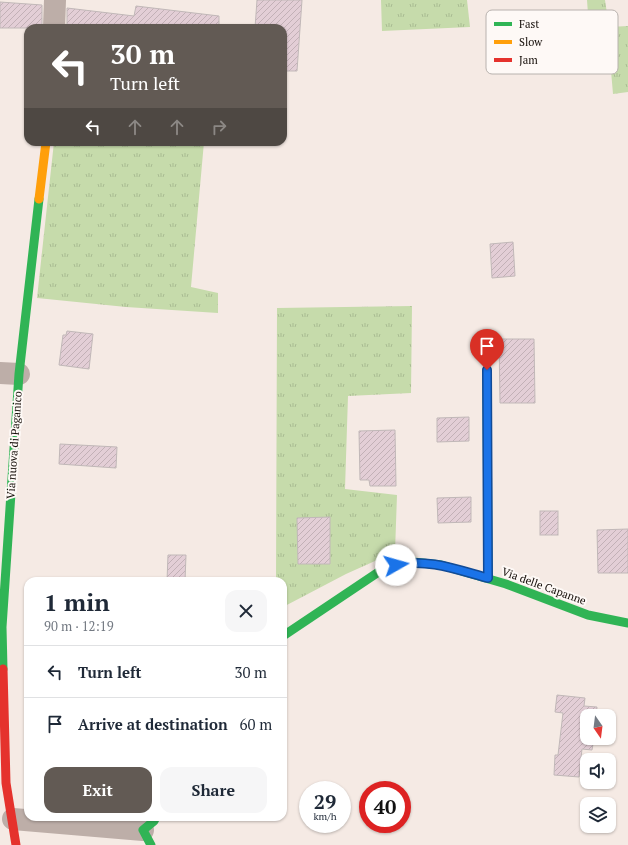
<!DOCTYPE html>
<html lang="en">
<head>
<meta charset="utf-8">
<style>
	body { margin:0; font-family:"PT Serif",serif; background:#f6f6f7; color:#1f2937; height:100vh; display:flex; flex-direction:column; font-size:15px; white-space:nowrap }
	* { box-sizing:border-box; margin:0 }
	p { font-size:13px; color:#747a83 }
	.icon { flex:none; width:22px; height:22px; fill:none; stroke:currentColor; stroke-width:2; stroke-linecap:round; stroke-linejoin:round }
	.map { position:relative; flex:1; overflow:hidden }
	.details { position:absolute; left:24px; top:577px; width:263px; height:244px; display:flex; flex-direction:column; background:#fff; border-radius:12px; box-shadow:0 1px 3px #0004 }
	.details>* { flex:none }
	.hud { position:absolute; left:24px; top:24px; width:263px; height:122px; border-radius:12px; box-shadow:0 1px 3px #0004; background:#625a54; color:#fff; overflow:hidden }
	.needle { width:26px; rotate:166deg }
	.buttons { position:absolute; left:580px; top:709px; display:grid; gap:8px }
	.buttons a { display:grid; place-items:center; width:36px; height:36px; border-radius:8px; background:#fff; box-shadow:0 1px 3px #0004; font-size:20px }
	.speed { position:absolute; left:299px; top:781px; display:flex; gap:8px; font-size:20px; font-weight:700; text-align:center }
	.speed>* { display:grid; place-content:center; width:52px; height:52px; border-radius:50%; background:#fff; box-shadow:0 1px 3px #0004; line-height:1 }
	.speed small { font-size:10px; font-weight:400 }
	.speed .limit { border:6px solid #d22; background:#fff; color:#111 }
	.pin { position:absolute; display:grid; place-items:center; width:34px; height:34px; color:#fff; margin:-41px -17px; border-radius:50% 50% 50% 0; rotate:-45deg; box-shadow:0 0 4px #0007 }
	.pin .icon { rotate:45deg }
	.me { position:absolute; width:44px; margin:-22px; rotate:83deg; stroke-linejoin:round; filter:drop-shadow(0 0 3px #0008) }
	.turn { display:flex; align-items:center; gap:14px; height:84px; padding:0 20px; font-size:18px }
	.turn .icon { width:52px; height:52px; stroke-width:2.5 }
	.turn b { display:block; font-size:28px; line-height:34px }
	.lanes { display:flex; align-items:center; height:38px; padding:0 20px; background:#0003; justify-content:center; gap:20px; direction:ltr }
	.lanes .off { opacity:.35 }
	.round { display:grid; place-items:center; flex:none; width:42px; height:42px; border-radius:12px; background:#f6f6f7 }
	.summary { display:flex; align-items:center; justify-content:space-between; height:68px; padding:0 20px }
	h1 { font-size:24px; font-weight:600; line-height:30px }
	.cta { display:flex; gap:8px; margin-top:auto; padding:8px 20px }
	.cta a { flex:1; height:46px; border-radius:12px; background:#625a54; color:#fff; font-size:16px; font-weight:600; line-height:46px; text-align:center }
	.cta a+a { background:#f6f6f7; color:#1f2937 }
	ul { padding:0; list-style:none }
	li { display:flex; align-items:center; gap:12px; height:52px; padding:0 20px; border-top:1px solid #e0e1e3 }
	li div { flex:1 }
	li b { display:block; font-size:15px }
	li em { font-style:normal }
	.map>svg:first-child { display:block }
</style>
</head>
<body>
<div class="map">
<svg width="628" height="845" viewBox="0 0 628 845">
	<defs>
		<pattern id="grass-tufts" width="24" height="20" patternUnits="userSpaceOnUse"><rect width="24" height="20" fill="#c6dbab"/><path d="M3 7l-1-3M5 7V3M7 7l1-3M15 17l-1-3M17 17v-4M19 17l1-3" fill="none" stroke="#a9bb92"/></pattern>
		<pattern id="building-hatch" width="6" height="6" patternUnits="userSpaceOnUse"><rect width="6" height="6" fill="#e3ced6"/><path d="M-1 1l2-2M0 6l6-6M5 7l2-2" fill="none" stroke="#c2b0b6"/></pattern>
	</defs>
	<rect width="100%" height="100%" fill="#f5eae4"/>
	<g fill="url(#grass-tufts)">
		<path d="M381,0h86l3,27 -88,4z"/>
		<path d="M587,0h18l4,27 19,-1v66l-15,2 -3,-35 -59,9 -9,-44 46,-10z"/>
		<path d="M54,142h150l-13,145 27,6v20l-92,-6 -89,-9z"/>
		<path d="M412,306l-1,87 -63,3 -3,93 52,6 -2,57 -49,22 -63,33v-26h-7l1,-273z"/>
	</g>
	<g fill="url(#building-hatch)" stroke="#c1b8b8">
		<path d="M257,0h45l-5,71h-14v-43h-28z"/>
		<path d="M0,2l42,3v23h-42z"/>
		<path d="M136,6l83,10v12h-152v-20l67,8z"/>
		<path d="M513,242l2,34 -23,2 -2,-34z"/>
		<path d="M67,331l26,3 -4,35 -30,-4 4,-30h3z"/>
		<path d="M499,339h35l1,64h-35z"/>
		<path d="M469,417v24l-32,1v-24z"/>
		<path d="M395,430l1,56h-26l-1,-6h-9l-1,-49z"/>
		<path d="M60,444l57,3 -1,21 -57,-4z"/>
		<path d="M471,497v25l-33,1 -1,-25z"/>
		<rect x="540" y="511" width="18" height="24"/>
		<path d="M330,517v47h-32l-1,-46z"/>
		<path d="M628,529v44h-30l-1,-43z"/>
		<path d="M168,555h18l-1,26h-18z"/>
		<path d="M557,695l28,3 -1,8 13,1 -1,9h-9v22h7l-2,12 -10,-1 -3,28 -25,-2 1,-20h3l5,-42 -8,-1z"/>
	</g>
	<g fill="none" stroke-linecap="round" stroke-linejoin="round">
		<g stroke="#bdaea8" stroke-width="22">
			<path d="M54,28l1,-28"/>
			<path d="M0,373l19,1"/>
			<path d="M13,819l130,11"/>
		</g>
		<g stroke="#30b455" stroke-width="9">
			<path d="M487,370l1,208"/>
			<path d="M283,636l103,-69 27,-5 28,3 65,19 82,31 40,8"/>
			<path d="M3,669l-1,-42 17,-253 20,-175"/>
			<path d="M151,845l-8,-15 11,-9 2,-4"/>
		</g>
		<path stroke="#ff9f0a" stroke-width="9" d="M39,199l7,-57"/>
		<path stroke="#e5322d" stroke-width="9" d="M3,669l3,114 10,62"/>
	</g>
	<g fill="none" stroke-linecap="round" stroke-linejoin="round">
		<defs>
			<path id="route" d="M396,565c31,-7 62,5 92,13l-1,-208"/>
		</defs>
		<use href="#route" stroke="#114b97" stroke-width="10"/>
		<use href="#route" stroke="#1a73e8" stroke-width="7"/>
	</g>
	<g text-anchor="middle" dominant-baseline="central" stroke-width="4" stroke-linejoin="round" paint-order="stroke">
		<g font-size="11" fill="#130c07" stroke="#fef9f6">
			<text transform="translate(14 445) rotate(-86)">Via nuova di Paganico</text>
			<text transform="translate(544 586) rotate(20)">Via delle Capanne</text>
		</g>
	</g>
	<rect x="486" y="10" width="132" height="64" rx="6" fill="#fef9f6" stroke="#b8b2ae" stroke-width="1"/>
	<rect x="494" y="22" width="18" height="4" fill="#30b455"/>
	<rect x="494" y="40" width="18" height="4" fill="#ff9f0a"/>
	<rect x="494" y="58" width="18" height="4" fill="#e5322d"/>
	<g font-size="11" fill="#130c07">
		<text x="519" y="28">Fast</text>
		<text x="519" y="46">Slow</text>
		<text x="519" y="64">Jam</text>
	</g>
</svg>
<div class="buttons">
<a><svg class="needle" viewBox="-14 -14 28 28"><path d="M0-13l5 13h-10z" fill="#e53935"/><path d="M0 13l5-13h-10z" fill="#747a83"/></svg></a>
<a><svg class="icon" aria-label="sound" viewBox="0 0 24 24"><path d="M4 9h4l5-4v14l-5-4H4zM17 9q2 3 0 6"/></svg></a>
<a><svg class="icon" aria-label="layers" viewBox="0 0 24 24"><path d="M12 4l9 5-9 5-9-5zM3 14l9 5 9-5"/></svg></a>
</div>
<div class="speed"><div>29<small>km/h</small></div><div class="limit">40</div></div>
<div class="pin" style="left:487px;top:370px;background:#d93025"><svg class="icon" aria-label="arrive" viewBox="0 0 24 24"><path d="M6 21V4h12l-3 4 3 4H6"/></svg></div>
<svg class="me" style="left:396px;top:565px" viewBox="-20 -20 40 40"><circle r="19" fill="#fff"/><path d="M0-13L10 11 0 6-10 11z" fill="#1a73e8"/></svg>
<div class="hud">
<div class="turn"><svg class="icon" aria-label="left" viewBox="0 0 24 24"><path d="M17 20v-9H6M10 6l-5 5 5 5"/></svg><div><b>30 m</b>Turn left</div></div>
<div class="lanes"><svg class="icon" aria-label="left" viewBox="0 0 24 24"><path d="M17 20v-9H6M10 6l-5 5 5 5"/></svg><svg class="icon off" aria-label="ahead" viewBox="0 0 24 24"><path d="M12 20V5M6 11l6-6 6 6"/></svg><svg class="icon off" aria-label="ahead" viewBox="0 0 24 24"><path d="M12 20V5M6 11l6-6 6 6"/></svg><svg class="icon off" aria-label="right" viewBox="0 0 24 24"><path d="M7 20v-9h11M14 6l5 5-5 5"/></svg></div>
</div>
<section class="details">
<div class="summary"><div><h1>1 min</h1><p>90 m · 12:19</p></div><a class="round"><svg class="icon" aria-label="close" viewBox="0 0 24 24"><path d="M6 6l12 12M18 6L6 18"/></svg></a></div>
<ul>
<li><svg class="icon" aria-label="left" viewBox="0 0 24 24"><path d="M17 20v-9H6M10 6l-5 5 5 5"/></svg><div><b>Turn left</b></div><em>30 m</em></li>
<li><svg class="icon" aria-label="arrive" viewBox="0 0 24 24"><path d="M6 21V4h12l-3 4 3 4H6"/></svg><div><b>Arrive at destination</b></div><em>60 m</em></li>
</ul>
<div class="cta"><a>Exit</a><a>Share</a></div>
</section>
</div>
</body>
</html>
